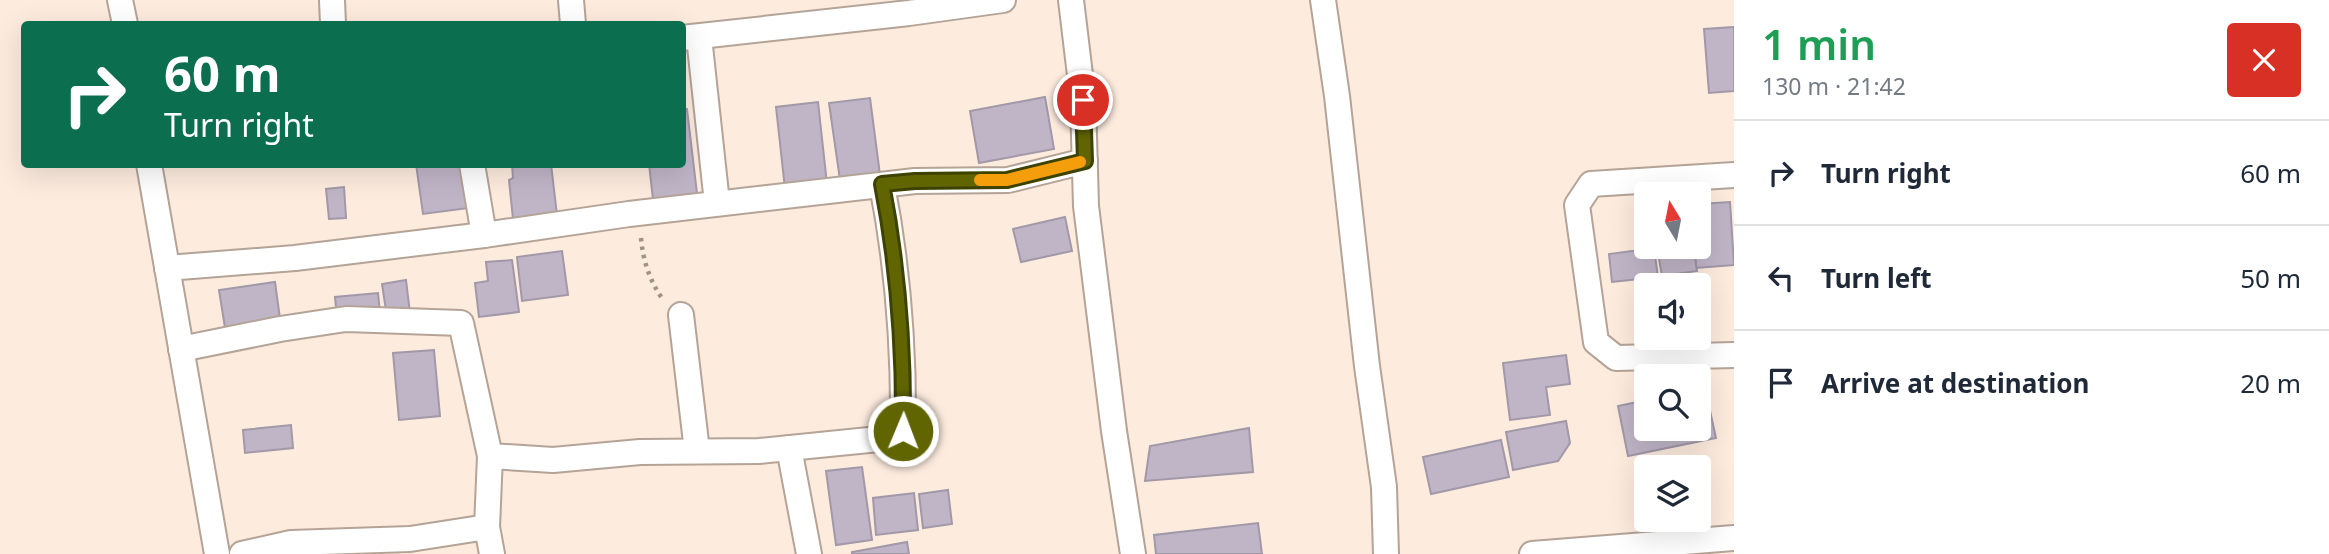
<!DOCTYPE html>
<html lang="en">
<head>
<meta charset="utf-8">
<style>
	body { margin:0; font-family:"Noto Sans",sans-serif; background:#f2f2f3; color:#1f2937; height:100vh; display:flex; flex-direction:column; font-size:26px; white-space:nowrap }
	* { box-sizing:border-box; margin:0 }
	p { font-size:23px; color:#747a83 }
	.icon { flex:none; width:38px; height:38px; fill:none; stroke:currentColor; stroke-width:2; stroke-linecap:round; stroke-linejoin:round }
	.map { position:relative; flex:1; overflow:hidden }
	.side { display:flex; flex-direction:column; background:#fff; width:595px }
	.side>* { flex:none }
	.top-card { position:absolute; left:21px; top:21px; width:665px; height:147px; border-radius:7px; box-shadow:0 7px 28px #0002; background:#0b6e4f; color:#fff; overflow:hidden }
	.needle { width:46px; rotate:350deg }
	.controls { position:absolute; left:1634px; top:182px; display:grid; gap:14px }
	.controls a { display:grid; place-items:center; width:77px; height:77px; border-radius:7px; background:#fff; box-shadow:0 7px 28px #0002; font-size:35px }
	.pin { position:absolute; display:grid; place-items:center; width:60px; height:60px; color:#fff; margin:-30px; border:4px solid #fff; border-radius:50%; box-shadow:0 2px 7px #0007 }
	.me { position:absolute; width:77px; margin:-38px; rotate:1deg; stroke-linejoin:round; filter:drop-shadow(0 0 5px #0008) }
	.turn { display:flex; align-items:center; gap:24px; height:147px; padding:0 28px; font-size:32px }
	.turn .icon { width:91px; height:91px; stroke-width:2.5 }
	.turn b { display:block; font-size:49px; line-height:60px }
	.round { display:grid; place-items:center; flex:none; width:74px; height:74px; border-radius:7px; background:#f2f2f3 }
	.summary { display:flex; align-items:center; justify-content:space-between; height:119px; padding:0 28px }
	h1 { font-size:42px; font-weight:600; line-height:52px; color:#1e9e55 }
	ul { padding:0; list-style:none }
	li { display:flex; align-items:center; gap:21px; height:105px; padding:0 28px; border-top:2px solid #e0e1e3 }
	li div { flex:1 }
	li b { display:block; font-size:26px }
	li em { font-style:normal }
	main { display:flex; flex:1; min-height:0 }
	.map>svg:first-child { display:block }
</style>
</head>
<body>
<main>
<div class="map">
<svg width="1734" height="554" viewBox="0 0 1734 554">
	<rect width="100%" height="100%" fill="#fdebde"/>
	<g fill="#bfb5c7" stroke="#a198a8" stroke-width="2">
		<path d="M1734,27v64l-25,2 -5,-64z"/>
		<path d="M1045,97l9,52 -75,14 -9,-52z"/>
		<path d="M870,98l10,77 -40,5 -11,-77z"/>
		<path d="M818,102l9,82 -42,5 -9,-82z"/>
		<path d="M682,108l5,1 11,93 -44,6 -5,-44h33z"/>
		<path d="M416,164h46l7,44 -46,6z"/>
		<path d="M512,164h39l6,51 -44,4 -4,-39 4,-2z"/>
		<path d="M344,187l2,31 -17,1 -3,-30z"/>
		<path d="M1730,202l4,63 -38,3 -1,-21h4v-43z"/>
		<path d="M1065,217l7,34 -51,11 -8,-33z"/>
		<path d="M1657,247h36l4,24 -35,5z"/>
		<path d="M1654,248l4,29 -46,5 -3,-28z"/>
		<path d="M562,251l6,44 -46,6 -5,-44z"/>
		<path d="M512,260l7,52 -40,5 -4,-34 13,-2 -2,-19z"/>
		<path d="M406,280l4,33 -23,4 -5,-33z"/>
		<path d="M275,282l6,44 -55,8 -7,-44z"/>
		<path d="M378,293l2,20 -43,5 -2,-21z"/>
		<path d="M434,350l6,66 -41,4 -6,-67z"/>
		<path d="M1566,355l4,29 -24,3 4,28 -40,5 -7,-57z"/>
		<path d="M1705,388l11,50 -88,18 -10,-50 29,-6v29h52v-40z"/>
		<path d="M1566,421l4,22 -12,18 -45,9 -7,-38z"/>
		<path d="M291,425l2,23 -48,5 -2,-23z"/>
		<path d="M1249,428l4,44 -108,9 5,-35z"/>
		<path d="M1501,440l8,37 -78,17 -8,-37z"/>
		<path d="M862,467l10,73 -36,5 -10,-74z"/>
		<path d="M948,490l4,34 -29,4 -4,-34z"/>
		<path d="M914,493l4,37 -42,5 -3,-37z"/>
		<path d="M1258,523l4,31h-106l-2,-19z"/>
		<path d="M907,542l2,12h-57v-2z"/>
	</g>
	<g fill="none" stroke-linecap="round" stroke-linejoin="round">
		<defs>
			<g id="minor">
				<path d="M120,0l5,24"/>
				<path d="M332,0l1,24"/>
				<path d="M571,0l2,24"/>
				<path d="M1071,0l12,100 3,106 28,225 19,123"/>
				<path d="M1323,0l14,96 30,270 17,121 2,67"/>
				<path d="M699,37l18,166"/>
				<path d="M682,38l227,-25 94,-13"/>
				<path d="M149,164l68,390"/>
				<path d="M472,164l12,71"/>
				<path d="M1734,175l-143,9 -14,21 19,137 20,16 118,-3"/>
				<path d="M167,268l128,-10 189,-23 145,-21 286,-33 93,-1 77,-19"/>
				<path d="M681,315l16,136"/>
				<path d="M181,349l99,-20 66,-10 115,4 29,133 63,4 87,-8 119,-1 120,-12 24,-8c1,-84 -5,-164 -21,-246"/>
				<path d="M789,448l20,106"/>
				<path d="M487,527l3,-71"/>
				<path d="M242,554l49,-11 119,-4 77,-12 5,27"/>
				<path d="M1532,554l202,-16"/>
			</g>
		</defs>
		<use href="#minor" stroke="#b4a397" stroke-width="28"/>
		<path stroke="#9f9289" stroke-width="4.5" stroke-dasharray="3.5 5" stroke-linecap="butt" d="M641,238c2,23 9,44 23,63"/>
		<use href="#minor" stroke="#fff" stroke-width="24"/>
	</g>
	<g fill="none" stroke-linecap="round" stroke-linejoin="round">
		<defs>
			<path id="route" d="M903,431c1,-84 -5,-165 -21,-247l33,-3 92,-1 78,-19 -2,-61"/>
		</defs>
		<use href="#route" stroke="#3e4201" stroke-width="18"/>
		<use href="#route" stroke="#606502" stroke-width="12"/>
		<path stroke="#f59e0b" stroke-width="12" d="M980,180h27l73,-18"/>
	</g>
</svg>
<div class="controls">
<a><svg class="needle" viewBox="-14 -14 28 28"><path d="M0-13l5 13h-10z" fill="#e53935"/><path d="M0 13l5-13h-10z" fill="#747a83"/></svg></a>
<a><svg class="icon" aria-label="sound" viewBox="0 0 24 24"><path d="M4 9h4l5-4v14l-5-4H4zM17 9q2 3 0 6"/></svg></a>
<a><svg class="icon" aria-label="search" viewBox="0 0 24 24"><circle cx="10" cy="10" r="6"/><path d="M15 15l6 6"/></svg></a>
<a><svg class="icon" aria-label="layers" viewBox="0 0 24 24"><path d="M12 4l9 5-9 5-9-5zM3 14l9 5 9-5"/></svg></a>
</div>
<div class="pin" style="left:1083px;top:100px;background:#d93025"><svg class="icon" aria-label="arrive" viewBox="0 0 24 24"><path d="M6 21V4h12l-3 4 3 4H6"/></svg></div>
<svg class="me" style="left:903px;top:431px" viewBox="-20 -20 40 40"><circle r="17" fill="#606502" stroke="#fff" stroke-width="3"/><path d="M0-11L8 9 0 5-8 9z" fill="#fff"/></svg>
<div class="top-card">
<div class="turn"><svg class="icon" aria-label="right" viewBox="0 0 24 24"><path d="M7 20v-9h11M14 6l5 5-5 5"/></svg><div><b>60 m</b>Turn right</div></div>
</div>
</div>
<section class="side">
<div class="summary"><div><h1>1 min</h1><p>130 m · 21:42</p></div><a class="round" style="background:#d93025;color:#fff"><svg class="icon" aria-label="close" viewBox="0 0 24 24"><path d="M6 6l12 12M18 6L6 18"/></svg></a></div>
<ul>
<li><svg class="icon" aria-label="right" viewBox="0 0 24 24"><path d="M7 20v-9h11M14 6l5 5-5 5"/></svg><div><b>Turn right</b></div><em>60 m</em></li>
<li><svg class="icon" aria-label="left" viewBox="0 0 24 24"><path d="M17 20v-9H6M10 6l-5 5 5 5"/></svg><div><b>Turn left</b></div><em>50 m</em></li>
<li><svg class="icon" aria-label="arrive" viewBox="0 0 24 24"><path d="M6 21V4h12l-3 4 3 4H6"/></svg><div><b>Arrive at destination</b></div><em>20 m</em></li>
</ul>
</section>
</main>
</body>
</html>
